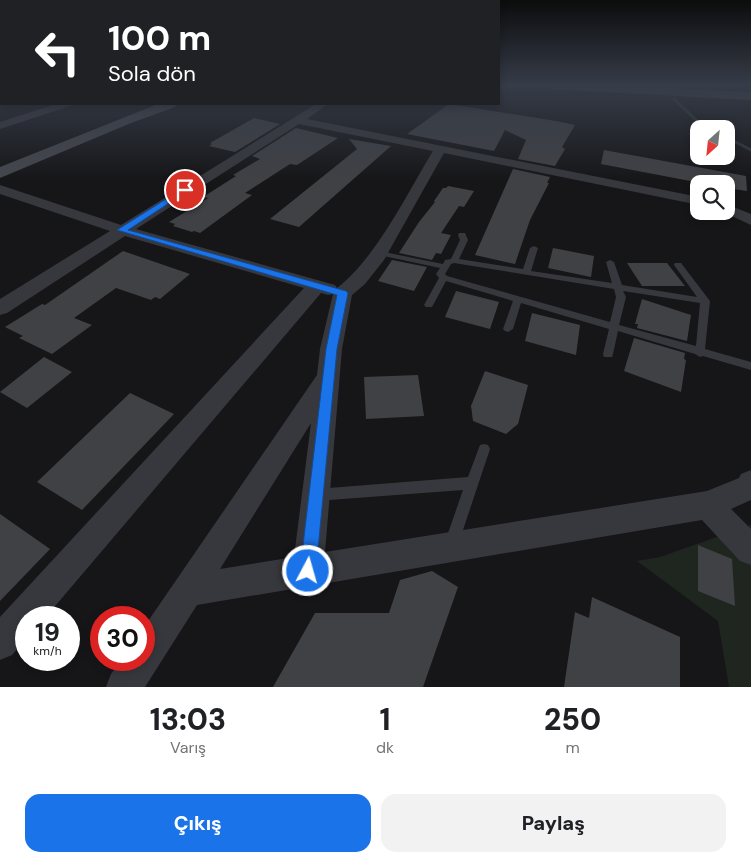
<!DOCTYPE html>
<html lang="tr">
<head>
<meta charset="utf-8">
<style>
	body { margin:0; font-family:"DM Sans",sans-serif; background:#f2f2f2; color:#202124; height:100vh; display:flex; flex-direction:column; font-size:19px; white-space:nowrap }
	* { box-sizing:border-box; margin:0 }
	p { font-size:16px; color:#757577 }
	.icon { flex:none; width:28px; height:28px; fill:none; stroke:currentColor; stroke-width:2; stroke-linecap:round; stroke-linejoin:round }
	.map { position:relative; height:687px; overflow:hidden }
	.drawer { display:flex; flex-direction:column; background:#fff; flex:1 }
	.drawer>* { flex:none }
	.guide { position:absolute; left:0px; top:0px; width:500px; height:105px; box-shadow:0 2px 8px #0003; background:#202124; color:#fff; overflow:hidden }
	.needle { width:32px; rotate:207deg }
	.controls { position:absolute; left:690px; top:120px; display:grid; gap:10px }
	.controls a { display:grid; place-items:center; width:45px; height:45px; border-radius:10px; background:#fff; box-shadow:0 2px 8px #0003; font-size:25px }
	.speed { position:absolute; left:15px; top:606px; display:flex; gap:10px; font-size:25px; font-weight:700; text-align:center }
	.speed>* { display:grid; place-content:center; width:65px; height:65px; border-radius:50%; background:#fff; box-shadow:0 2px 8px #0003; line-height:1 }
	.speed small { font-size:12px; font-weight:400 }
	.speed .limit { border:8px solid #d22; background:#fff; color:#111 }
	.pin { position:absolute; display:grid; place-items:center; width:42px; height:42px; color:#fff; margin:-21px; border:2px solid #fff; border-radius:50%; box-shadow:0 1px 5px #0007 }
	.me { position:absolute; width:55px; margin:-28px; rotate:6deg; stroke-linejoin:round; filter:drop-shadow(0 0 4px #0008) }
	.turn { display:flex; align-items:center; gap:18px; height:105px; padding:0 25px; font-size:22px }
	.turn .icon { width:65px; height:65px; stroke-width:2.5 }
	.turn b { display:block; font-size:35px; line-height:42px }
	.eta { display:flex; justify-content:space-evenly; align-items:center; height:85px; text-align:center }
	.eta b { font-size:30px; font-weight:800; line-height:35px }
	.cta { display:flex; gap:10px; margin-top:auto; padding:10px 25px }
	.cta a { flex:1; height:58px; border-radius:15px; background:#1a73e8; color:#fff; font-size:20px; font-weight:800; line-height:58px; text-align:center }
	.cta a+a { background:#f2f2f2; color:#202124 }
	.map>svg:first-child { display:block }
</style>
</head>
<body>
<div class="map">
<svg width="751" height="687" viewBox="0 0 751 687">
	<rect width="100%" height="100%" fill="#161618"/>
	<path fill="#1e261f" d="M751,525v162h-22l-11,-66 -81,-60 23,-4z"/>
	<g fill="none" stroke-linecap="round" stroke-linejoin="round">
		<g stroke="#2c353c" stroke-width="3">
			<path d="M674,99l23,22 14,8"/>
			<path d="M726,137l25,13"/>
		</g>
	</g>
	<g fill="#404145">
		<path d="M449,104l107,17 19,4 -13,22 3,2 -10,17 -37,-7 8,-19 -21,-10 -11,21 -87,-17z"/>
		<path d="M254,118l26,6 -45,28 -26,-6 3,-2 -2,-1z"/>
		<path d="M296,128l42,10 -41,27 -7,-1 -45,29 7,2 -52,38 -6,-2 -2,1 -19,-6 2,-2 -6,-2 39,-24 -5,-1 33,-21 -3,-1 27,-16 -8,-3z"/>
		<path d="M349,139l42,7 -92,81 -29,-8 87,-70z"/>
		<path d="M604,150l142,26 1,15 -21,-3v-4h-20l-105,-20z"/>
		<path d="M513,169l37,8 -3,6h2l-19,37 -15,44 -40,-9z"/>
		<path d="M448,186l26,5 -10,16 -5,-1 -18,27 10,2 -10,19 -5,-1 -4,7 -33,-7 20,-31 16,-20 -1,-1 9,-13h3z"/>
		<path d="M553,248l41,8 -3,21 -43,-9z"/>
		<path d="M123,251l67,23 -30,25 -5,-2 -4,3 -35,-12 -42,30 18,7 -40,29 -33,-16 4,-2 -18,-9 37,-23 3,1z"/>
		<path d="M392,260l35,7 -13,24 -36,-10z"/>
		<path d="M627,263h40l18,23h-43z"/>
		<path d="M456,291l43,11 -9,27 -45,-12z"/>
		<path d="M642,299l49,16 -4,26 -50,-13 1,-4h-3z"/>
		<path d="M532,313l48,12 -4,30 -51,-14z"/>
		<path d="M634,338l51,15 -1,6 2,1 -5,32 -57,-21z"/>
		<path d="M44,357l28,15 -45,36 -27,-16z"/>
		<path d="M485,371l43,14 -10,39 -12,10 -33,-13 -2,-15z"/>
		<path d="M418,375l6,41 -58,3 -2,-42z"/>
		<path d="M130,393l44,21 -92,96 -45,-28z"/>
		<path d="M0,514l50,35 -50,52z"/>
		<path d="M698,545l34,14 3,47 -37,-15z"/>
		<path d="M432,571l26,16 -35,100h-150l42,-74h74l11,-33z"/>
		<path d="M592,597l88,40v50h-116l11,-75 14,6z"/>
	</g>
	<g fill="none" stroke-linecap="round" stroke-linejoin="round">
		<g fill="#37383d" fill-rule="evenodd">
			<path d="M459,233h6l3,7 -9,19 64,10 7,-21 4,-2 4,2 -7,23 81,12 -6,-21 4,-2 4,2 8,23 75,12 -23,-32 1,-2h6l29,38 -5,48 46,13v8l-48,-14 -3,1 -5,-3 -77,-23 -5,23 -1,3h-8l-1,-3 6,-25 -88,-26 -8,26 -5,3 -3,-1 -2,-2 10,-28 -67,-20 -14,26h-6l-2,-2 15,-27 -3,-4 4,-6 -61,-13 -4,-2 4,-2 64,13 2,-4 6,-1 9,-19 -2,-5zM454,263l160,26 2,8 -6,25 -163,-46 -2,-2 6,-10zM623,291l77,12 -4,43 -77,-21 7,-28z"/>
			<path d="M484,444l4,1 2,4 -31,93 -2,5 -5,2 -5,-2 -2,-5 18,-52 -147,11 -5,-2 -2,-4 2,-4 5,-2 152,-12 12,-32z"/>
		</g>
		<g fill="#37383d" fill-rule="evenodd">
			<path d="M56,104h15l-1,2 -70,23v-7z"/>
			<path d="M316,104h12l-21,15 392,78v8l-255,-52 -60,107 -19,24 -13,11 -10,54 -17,203 382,-61 32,-13 2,-4 10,-4v30l-20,9 20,20v36l-11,-4 -38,-41 -505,85 -52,82h-39l5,-13 10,-14h23v-33l173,-252 3,-26 13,-55 -5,1 -7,-2 -276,325h-19v21l-14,16 -12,5v-43l304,-329 -179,-52 -118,77 -7,2v-16l110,-68 -110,-37v-9l121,40zM299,124l134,27c-27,44 -56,106 -96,137l-2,-3 -199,-56zM311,423l-17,134 -74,12z"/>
			<path d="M726,204l25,10v11l-30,-14h5z"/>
		</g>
		<g fill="#45474d" fill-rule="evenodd">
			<path d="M543,85h66l142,7v8l-202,-11z"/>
			<path d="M158,104h19l-2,3 -44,16 -131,55v-11z"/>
		</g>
	</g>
	<linearGradient id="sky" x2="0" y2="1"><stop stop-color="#0c0c0d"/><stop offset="0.47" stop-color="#363c48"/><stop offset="1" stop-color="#363c48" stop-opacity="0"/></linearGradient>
	<rect width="751" height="181" fill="url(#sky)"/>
	<path fill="#1a73e8" stroke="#114b97" d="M182,189l7,1 -61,40 218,61 2,2 -11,56 -21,222 -2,6 -6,2 -6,-2 -2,-6 26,-222 11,-54 -220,-65z"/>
</svg>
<div class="controls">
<a><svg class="needle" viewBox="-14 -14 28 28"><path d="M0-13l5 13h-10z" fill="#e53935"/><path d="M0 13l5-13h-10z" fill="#757577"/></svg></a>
<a><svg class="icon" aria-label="search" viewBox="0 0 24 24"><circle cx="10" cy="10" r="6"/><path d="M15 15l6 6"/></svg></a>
</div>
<div class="speed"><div>19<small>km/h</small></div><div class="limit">30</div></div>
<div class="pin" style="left:185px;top:190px;background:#d93025"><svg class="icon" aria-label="arrive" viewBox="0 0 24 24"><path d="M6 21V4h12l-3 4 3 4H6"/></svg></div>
<svg class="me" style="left:308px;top:571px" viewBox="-20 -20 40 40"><circle r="17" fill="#1a73e8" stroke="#fff" stroke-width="3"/><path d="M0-11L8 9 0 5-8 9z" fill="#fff"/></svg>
<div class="guide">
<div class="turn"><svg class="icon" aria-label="left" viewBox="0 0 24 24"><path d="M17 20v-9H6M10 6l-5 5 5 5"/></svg><div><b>100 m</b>Sola dön</div></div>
</div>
</div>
<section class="drawer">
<div class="eta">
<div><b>13:03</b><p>Varış</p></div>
<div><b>1</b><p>dk</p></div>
<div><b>250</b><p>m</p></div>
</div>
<div class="cta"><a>Çıkış</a><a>Paylaş</a></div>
</section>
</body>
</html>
